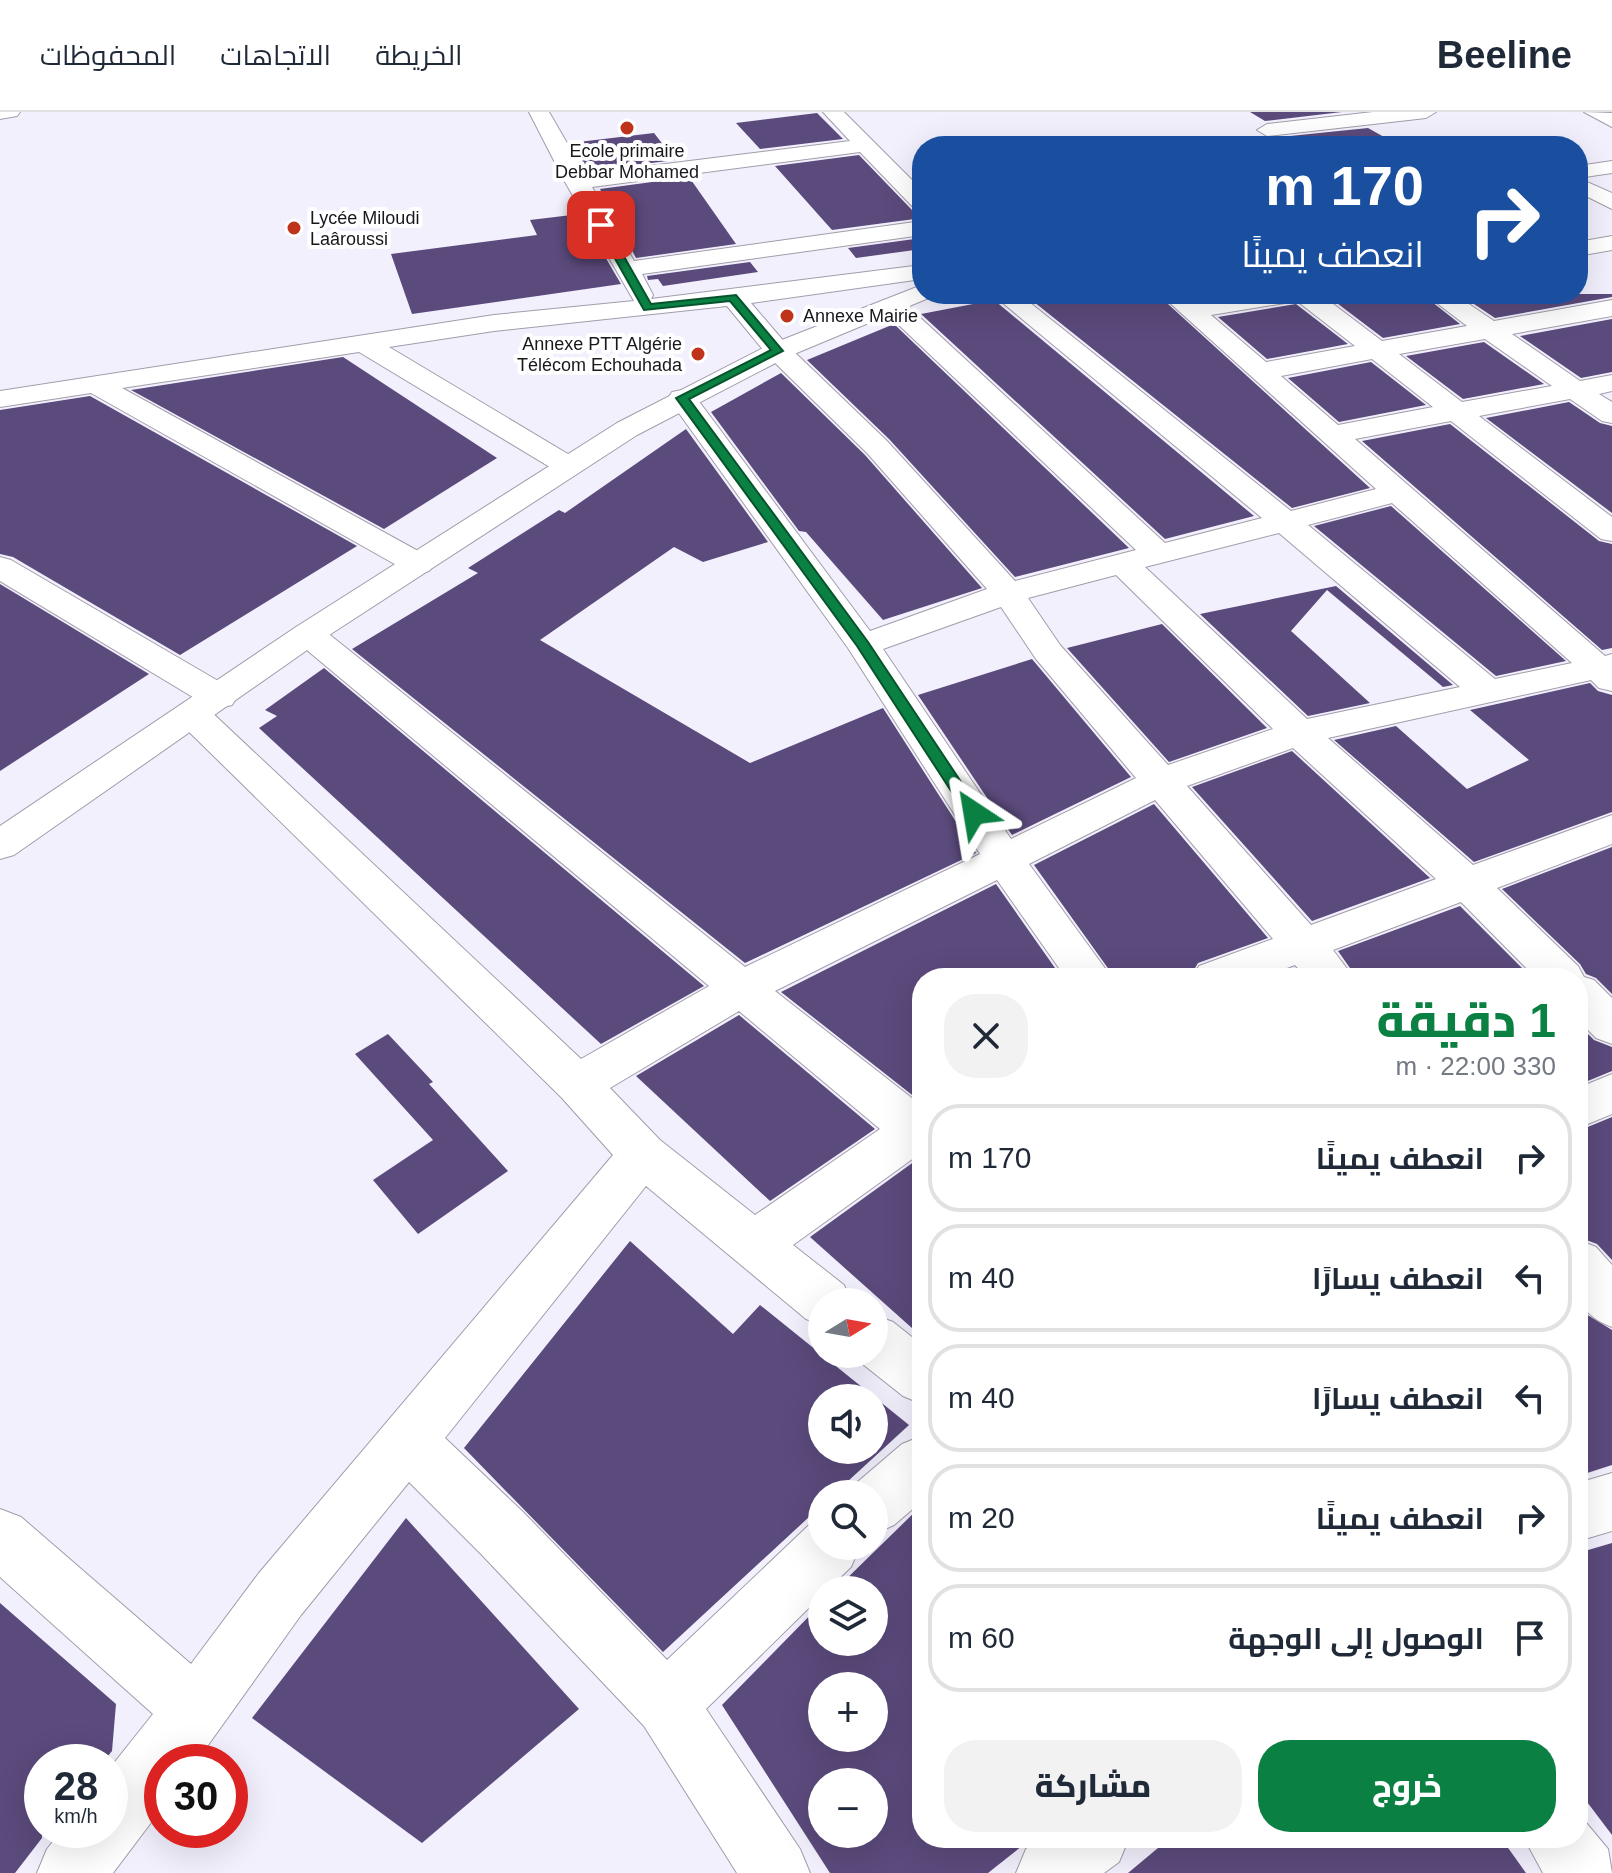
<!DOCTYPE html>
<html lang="ar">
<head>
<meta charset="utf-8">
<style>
	body { margin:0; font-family:Helvetica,Cairo,sans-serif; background:#f2f2f3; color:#1f2937; direction:rtl; height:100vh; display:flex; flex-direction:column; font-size:30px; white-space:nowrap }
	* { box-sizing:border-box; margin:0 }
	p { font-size:26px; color:#747a83 }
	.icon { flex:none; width:44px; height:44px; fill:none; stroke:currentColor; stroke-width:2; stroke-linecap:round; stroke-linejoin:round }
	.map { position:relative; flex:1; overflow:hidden; direction:ltr }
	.sheet { position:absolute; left:912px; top:856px; width:676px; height:880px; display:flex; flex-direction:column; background:#fff; border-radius:32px; box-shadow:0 8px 32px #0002; direction:rtl }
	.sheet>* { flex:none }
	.guide { position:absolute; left:912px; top:24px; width:676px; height:168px; border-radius:32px; box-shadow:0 8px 32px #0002; direction:rtl; background:#1a4fa0; color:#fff; overflow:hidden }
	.needle { width:52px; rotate:79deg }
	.controls { position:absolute; left:808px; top:1176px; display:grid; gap:16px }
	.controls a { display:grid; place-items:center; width:80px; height:80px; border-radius:50%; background:#fff; box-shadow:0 8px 32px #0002; font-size:40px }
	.speed { position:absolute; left:24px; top:1632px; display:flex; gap:16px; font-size:40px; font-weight:700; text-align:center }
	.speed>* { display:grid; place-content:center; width:104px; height:104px; border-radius:50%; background:#fff; box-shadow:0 8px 32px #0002; line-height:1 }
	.speed small { font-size:20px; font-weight:400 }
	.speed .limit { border:12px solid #d22; background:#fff; color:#111 }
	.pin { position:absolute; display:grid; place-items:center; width:68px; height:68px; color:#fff; margin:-34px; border-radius:16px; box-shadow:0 4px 12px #0006 }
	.me { position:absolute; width:88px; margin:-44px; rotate:327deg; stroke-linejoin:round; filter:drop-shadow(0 0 6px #0008) }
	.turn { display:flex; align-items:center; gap:28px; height:168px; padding:0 32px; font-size:36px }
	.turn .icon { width:104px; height:104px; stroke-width:2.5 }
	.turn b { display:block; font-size:56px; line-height:68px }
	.round { display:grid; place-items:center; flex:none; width:84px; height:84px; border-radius:32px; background:#f2f2f3 }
	.summary { display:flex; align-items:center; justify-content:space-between; height:136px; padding:0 32px }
	h1 { font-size:48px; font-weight:800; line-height:60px; color:#0b8043 }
	.button { display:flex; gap:16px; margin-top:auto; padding:16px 32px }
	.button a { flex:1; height:92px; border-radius:32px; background:#0b8043; color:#fff; font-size:32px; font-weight:800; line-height:92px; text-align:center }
	.button a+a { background:#f2f2f3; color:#1f2937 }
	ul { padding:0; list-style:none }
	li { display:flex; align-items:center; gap:24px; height:108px; margin:0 16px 12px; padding:0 16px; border:4px solid #e0e1e3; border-radius:32px }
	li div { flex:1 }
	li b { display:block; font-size:30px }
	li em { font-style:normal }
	header { display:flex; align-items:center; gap:48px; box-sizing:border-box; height:112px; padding:0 40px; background:#fff; border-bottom:2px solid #e0e1e3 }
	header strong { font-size:38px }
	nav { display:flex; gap:44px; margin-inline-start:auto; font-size:28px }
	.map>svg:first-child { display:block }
</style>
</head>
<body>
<header>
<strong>Beeline</strong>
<nav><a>الخريطة</a><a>الاتجاهات</a><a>المحفوظات</a></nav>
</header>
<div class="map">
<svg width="1612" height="1761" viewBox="0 0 1612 1761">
	<rect width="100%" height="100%" fill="#f3f0fd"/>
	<g fill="#5b4a7c" fill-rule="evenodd">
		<path d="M1250,0h92l-77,9z"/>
		<path d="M817,1l26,26 -83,10 -24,-26z"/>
		<path d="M1368,16l32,18h-94l-16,-10z"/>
		<path d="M654,21l21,27 -87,11 -18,-28z"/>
		<path d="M859,43l53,55 10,8 -90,12 -57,-64z"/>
		<path d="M689,65l47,67 -100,14 -36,-69z"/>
		<path d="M580,102l41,70 -209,30 -21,-60 146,-19 -7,-15z"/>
		<path d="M922,126v11l-66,9 -8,-10z"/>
		<path d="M750,150l8,10 -95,14 -5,-7 -10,1 -1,-4z"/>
		<path d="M1024,182h133l213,194 -78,20z"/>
		<path d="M1325,182h97l38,30 -77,14z"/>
		<path d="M1459,182h153v3l-117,21z"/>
		<path d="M994,188l260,216 -89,23 -244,-225z"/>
		<path d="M1296,192l52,40 -81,15 -49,-42z"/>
		<path d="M1612,207v53l-31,6 -61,-42z"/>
		<path d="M894,212l235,224 -114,29 -126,-138 -82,-79z"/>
		<path d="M1484,230l60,42 -81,15 -57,-43z"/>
		<path d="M343,245l154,101 -113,71 -253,-139z"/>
		<path d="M1371,250l55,43 -87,17 -51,-44z"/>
		<path d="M781,261l84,82 117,133 -99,32 -77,-88 -7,-1 -88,-119z"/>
		<path d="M90,284l267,150 -177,109 -167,-98 -13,-3v-144z"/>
		<path d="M1569,290l31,21 12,3v87l-126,-95z"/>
		<path d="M1450,312l149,117 13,3v104l-10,2 -240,-209z"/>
		<path d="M686,317l82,113 -65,20 -29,-15 -134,93 210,123 133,-55 93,145 -231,110 -393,-314 126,-76 -10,-5 91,-58 6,3z"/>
		<path d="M1391,394l175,155 -70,15 -182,-150z"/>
		<path d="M0,472l149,90 -149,97z"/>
		<path d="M1336,474l117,99 -10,2 -116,-97 -36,41 79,72 -62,13 -108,-102z"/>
		<path d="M1162,512l105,104 -98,34 -102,-114z"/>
		<path d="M1032,547l99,118 -119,58 -94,-140z"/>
		<path d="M324,556l380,318 -103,58 -342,-316 18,-12 -12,-6z"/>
		<path d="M1590,571l8,8 14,4v117l-138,50 -140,-122 62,-14 71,63 62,-29 -59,-50z"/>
		<path d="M1292,639l138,127 -118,43 -120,-134z"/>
		<path d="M1154,692l114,134 -70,25 -9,15h-74l-81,-113z"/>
		<path d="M1612,735v147l-16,-16 -10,-4 -6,-10 -78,-75z"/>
		<path d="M996,772l66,94h-140v116l-6,4 -135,-106z"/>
		<path d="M1460,794l72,72h-175l-19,-27z"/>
		<path d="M739,903l136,114 -105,72 -134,-125z"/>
		<path d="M1578,912l16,16 18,7v24l-34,14z"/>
		<path d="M388,922l45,48 -4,2 79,87 -90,63 -45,-54 60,-40 -78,-86z"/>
		<path d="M1612,1005v143l-15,-16 -19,-7v-106z"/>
		<path d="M915,1049l7,6v170l-112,-100z"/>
		<path d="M630,1129l103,93 27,-29 149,120 -75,69h-12v11l-159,147 -199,-204zM822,1286h52v52h-52z"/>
		<path d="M1578,1190l8,12 26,16v135l-34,11z"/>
		<path d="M922,1393v333h110l-44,35h-158l-108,-168 100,-102v39h52v-52h-39zM822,1574h52v52h-52zM822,1670h52v52h-52z"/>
		<path d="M406,1406l173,191 -157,134 -170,-125z"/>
		<path d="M1612,1431v292l-34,-45v-237z"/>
		<path d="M0,1491l116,101 -4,47 -9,11h-61v76l-27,35h-15z"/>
		<path d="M1170,1726h331l25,35h-398z"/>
	</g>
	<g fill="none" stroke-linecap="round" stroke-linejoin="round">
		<defs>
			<g id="street">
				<path d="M0,0h20l-3,4 -17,3z"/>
				<path d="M529,0h20l36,62 265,-33 -27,-29h21l78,78v20l-8,-2 -54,-56 -268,35 42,74 288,-40v14l-280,39 11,21 -2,4 271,-34v14l-171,24 36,42 100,96 128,140 121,-31 -253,-240 -4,-5 4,-5h18l264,243 97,-25 -270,-224h27l272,217 85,-22 -216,-195h27l9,8 51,-8h73l62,47 85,-15 -42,-32h29l40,27 118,-21v16l-100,18 68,47 32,-6v16l-13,3 13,8v21l-10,-2 -32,-22 -91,17 133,101v24l-11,-2 -150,-118 -96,18 250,217 7,-2v37l-13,-3 -8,-8 -263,58 145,127 139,-50v29l-115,44 81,78 6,11 10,3 18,18v46l-16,-6 -18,-18v-42h-42l-75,-76 -128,48 21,28h-47l-12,-13 -35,13h-68l7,-12 74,-27 -118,-139 -126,64 83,114h-46l-69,-98 -222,111 147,115v50l-4,-1 -125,90 51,40 7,17h-29v23l-16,-6 -160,-133 -201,252 78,74 144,148 142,-135 13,-5v26h38l-9,21 -24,23h-5v5l-116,114 94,140 10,24h-73l-93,-147 -163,-172 -72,-72 -108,133 -105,147h-34v46l-49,65h-76l10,-24 15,-19h48v-62l43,-54 -153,-137v-68l21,8 170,147 68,-91 354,-418 -52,-58 -382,-375 -5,-8 5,-8 13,-4 13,4 376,353 128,-73 -413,-345 -5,-7 5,-7 12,-3 12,3 425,340 235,-113 -132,-206 -180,-250 4,-6 10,-2 10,2 178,239 117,-42 -120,-136 -98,-96 -42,-51 -233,25 -105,16 189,113 5,6 -5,6 -10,3 -10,-3 -199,-120 -237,36 307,169 5,7 -5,7 -11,3 -11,-3 -316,-178 -91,14v-16l494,-76 140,-14 -69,-119zM1297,189l58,45 -89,16 -55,-47zM1485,227l67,47 -90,16 -63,-48zM1372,247l61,48 -95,18 -57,-49zM1392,391l180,160 -77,16 -187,-154zM1279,421l181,154 -153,32 -162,-152zM1116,463l157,154 -105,36 -108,-120 -32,-47zM1001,495l35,52 100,119 -125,61 -128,-190zM1293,636l143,131 -125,46 -124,-139zM739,899l141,118 -125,86 -95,-75 -50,-52z"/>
				<path d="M1373,0h63l-10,6 -159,18 -10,-6 10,-6z"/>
				<path d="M1584,0l28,1v14z"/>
				<path d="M1578,66l34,15v16l-34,-17z"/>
				<path d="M1612,124v14l-34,6v-14z"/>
				<path d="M0,445l11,3 221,129 5,8 -5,8 -13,3 -13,-3 -206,-124z"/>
				<path d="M1612,962v40l-34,14v-40z"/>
				<path d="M1578,1128l18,7 16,18v62c-45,-17 -34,-47 -34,-87z"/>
				<path d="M874,1203l19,7 29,23v59l-19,-8 -48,-38 -2,-4h21z"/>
				<path d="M922,1324v65l-28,24 -20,9v-40h-24l4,-9 48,-41z"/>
				<path d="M1612,1361v58l-34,10v-58z"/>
				<path d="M1578,1701l30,36 4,24h-69l-19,-35h54z"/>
				<path d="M1040,1726h89l-10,24 -15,11h-88l10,-24z"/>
			</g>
			<g id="secondary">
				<path d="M1612,49v12l-34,5v-12z"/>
				<path d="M922,173v9h11l-2,3 -144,60 -150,78 -317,206 -306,214 -14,4v-33l296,-199 321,-204 152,-78z"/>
			</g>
		</defs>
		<use href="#street" stroke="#a19daa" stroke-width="2"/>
		<use href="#secondary" stroke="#a19daa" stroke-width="2"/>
		<use href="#street" fill="#fff" fill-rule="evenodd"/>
		<use href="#secondary" fill="#fff" fill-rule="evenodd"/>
	</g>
	<path fill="#0b8043" stroke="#07532c" stroke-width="2" d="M601,111l5,2 45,79 85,-9 47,56 -94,48 179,243 111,167v8h-11l-111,-171 -181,-248 95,-48 -41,-49 -86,9 -48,-85z"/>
	<g fill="#be3319" stroke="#fff" stroke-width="3">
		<circle cx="627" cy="16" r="8"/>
		<circle cx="294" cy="116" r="8"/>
		<circle cx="787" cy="204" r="8"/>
		<circle cx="698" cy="242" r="8"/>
	</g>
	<g text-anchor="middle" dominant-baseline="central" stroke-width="8" stroke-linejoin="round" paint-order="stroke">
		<g font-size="18" fill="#18171c" stroke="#fff" text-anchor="start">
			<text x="627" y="39" text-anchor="middle">Ecole primaire<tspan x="627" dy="21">Debbar Mohamed</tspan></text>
			<text x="310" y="106">Lycée Miloudi<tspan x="310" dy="21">Laâroussi</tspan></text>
			<text x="803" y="204">Annexe Mairie</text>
			<text x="682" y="232" text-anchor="end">Annexe PTT Algérie<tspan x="682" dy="21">Télécom Echouhada</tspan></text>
		</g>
	</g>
</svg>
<div class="controls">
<a><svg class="needle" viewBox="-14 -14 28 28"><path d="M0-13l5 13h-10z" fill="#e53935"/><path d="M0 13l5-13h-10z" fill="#747a83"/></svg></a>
<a><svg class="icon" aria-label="sound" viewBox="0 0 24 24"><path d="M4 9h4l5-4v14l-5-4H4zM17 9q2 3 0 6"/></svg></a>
<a><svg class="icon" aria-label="search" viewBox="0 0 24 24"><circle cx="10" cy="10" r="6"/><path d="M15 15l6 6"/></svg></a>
<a><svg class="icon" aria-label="layers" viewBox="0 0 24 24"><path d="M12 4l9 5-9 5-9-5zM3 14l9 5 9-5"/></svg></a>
<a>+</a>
<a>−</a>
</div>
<div class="speed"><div>28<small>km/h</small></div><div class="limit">30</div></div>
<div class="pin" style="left:601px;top:113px;background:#d93025"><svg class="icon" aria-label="arrive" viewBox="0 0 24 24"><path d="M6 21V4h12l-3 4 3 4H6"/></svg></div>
<svg class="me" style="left:974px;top:701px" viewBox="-20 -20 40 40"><path d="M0-17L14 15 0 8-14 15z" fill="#0b8043" stroke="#fff" stroke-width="4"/></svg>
<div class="guide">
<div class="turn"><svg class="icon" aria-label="right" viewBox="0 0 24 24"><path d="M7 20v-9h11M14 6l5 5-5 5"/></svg><div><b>170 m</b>انعطف يمينًا</div></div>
</div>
<section class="sheet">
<div class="summary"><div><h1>1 دقيقة</h1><p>330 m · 22:00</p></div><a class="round"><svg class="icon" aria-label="close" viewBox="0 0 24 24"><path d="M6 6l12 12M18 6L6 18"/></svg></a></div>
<ul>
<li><svg class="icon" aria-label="right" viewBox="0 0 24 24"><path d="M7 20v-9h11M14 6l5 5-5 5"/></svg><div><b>انعطف يمينًا</b></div><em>170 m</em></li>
<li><svg class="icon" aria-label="left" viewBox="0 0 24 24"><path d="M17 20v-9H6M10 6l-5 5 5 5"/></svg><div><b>انعطف يسارًا</b></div><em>40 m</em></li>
<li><svg class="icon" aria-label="left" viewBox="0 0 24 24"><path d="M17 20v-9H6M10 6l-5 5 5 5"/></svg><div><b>انعطف يسارًا</b></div><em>40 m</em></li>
<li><svg class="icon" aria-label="right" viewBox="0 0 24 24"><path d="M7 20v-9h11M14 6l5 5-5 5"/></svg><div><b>انعطف يمينًا</b></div><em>20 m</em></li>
<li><svg class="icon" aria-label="arrive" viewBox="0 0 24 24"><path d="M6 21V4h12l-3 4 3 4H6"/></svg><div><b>الوصول إلى الوجهة</b></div><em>60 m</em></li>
</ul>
<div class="button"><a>خروج</a><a>مشاركة</a></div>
</section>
</div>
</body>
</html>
